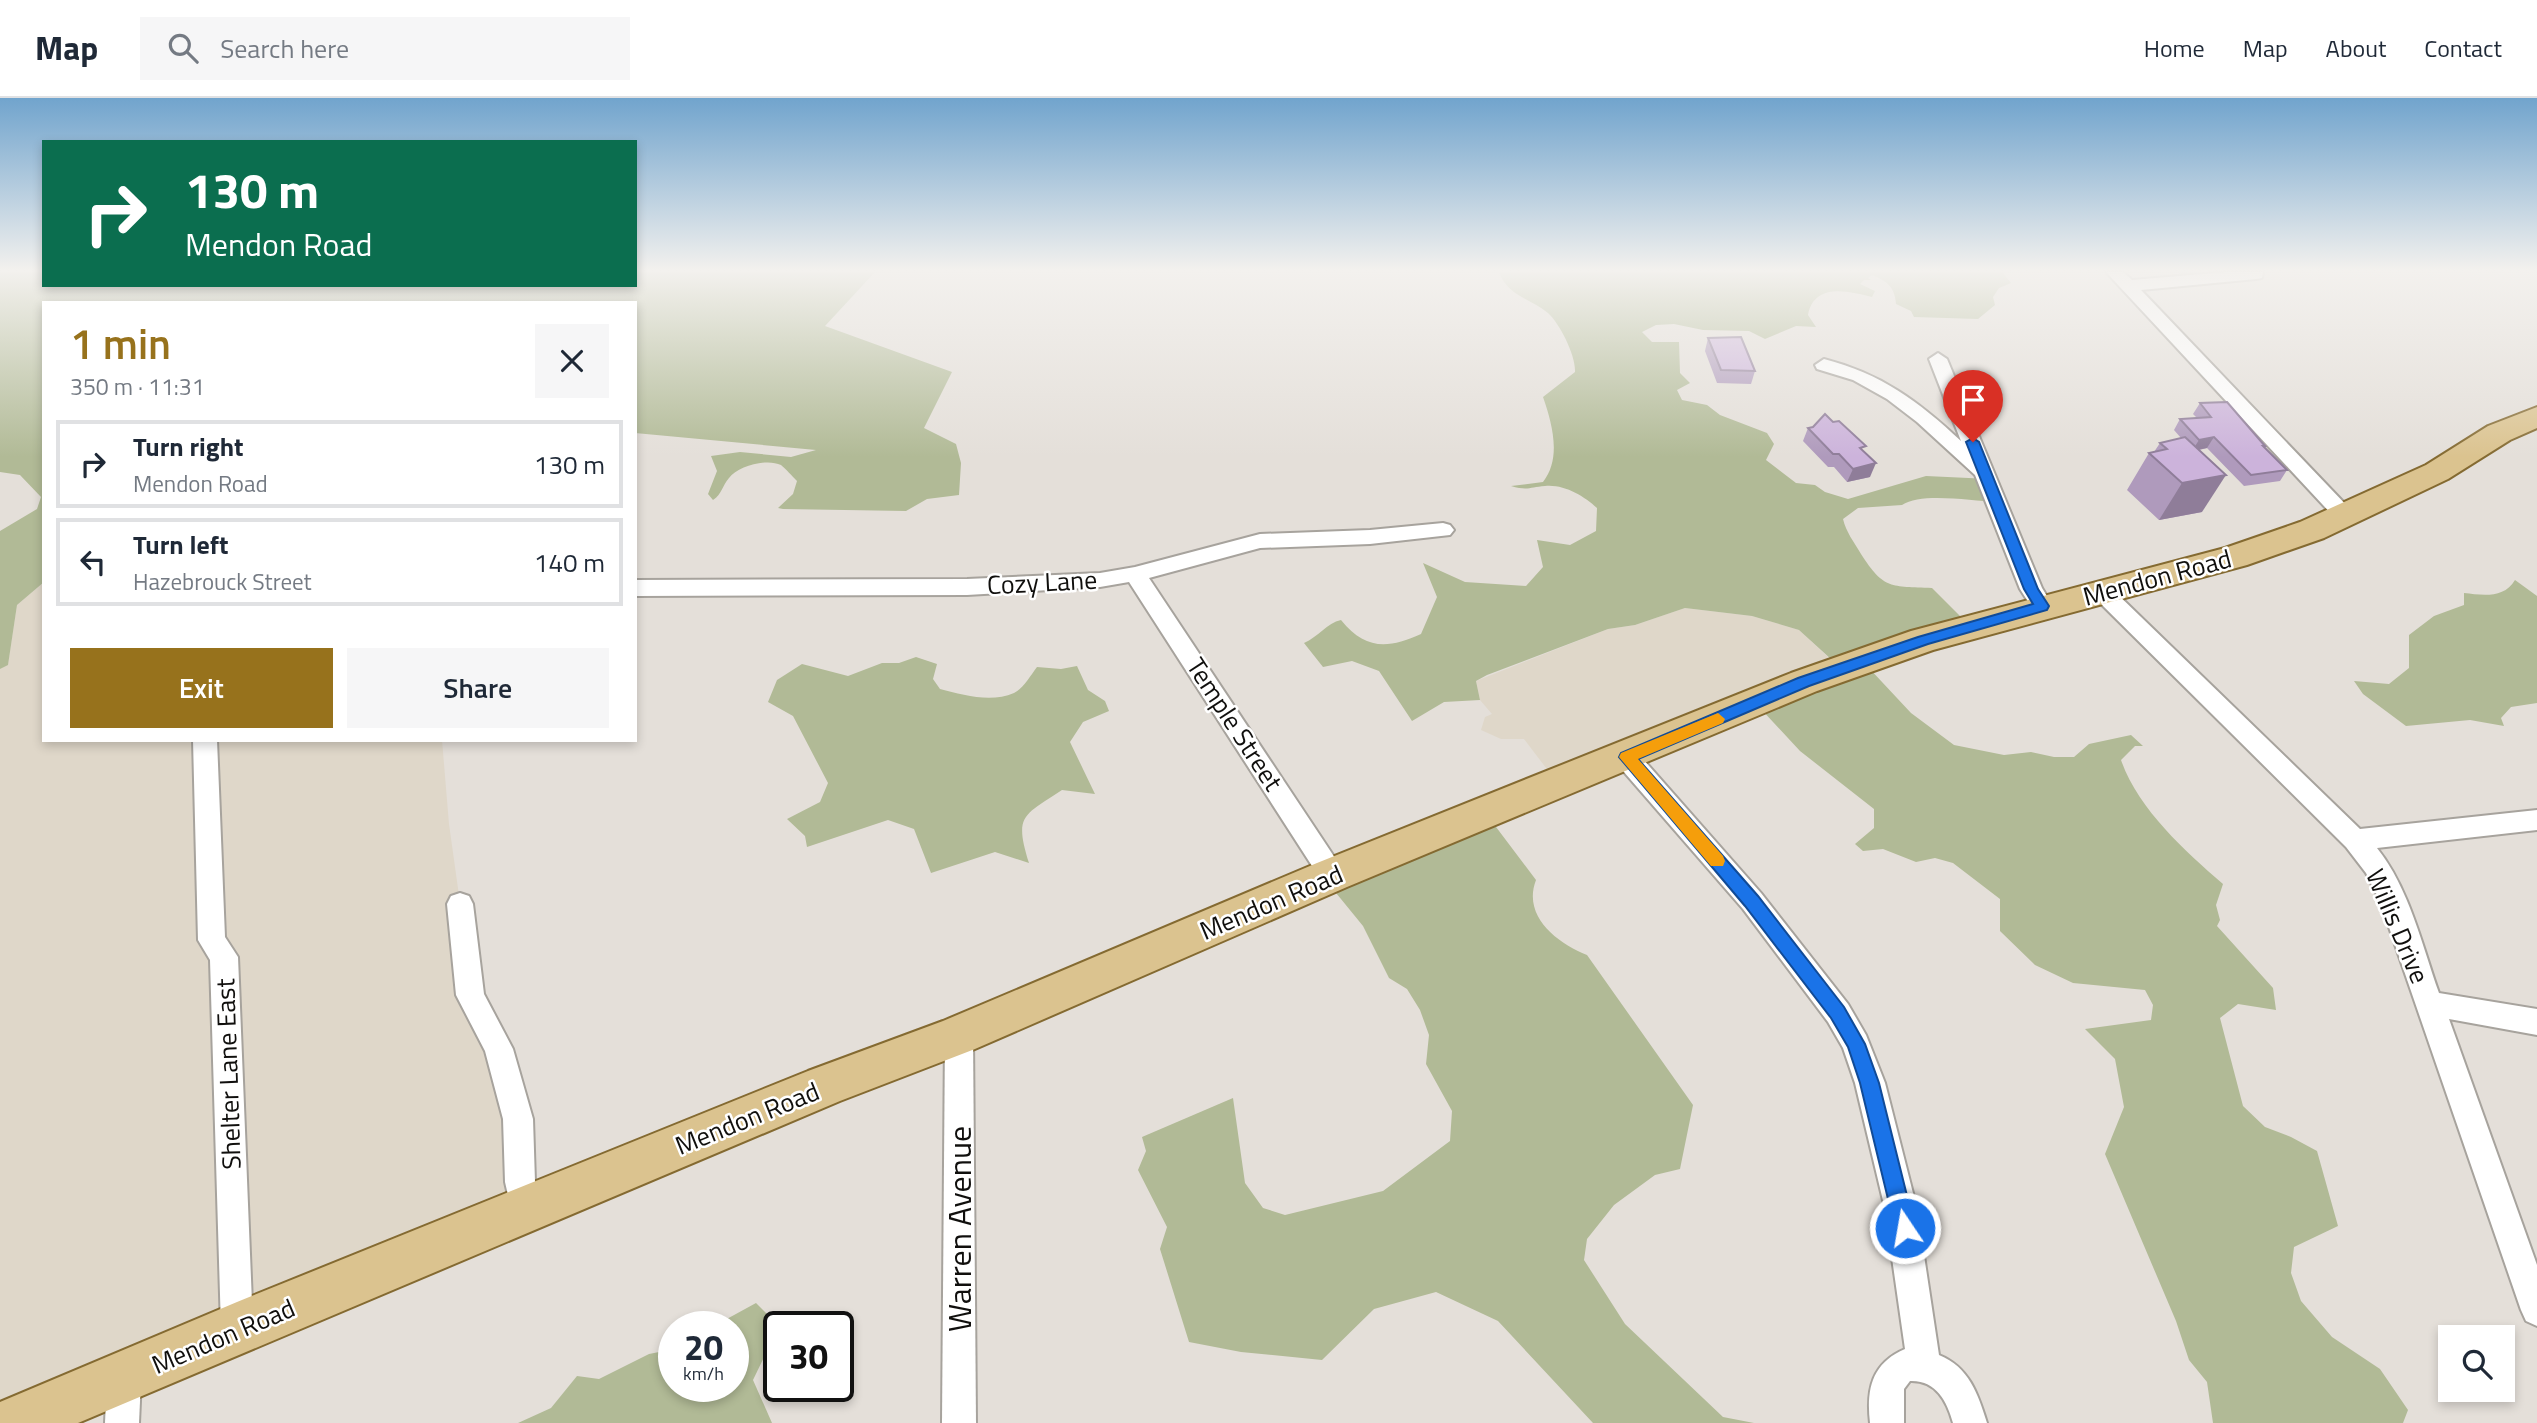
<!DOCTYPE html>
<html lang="en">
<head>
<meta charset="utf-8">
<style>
	body { margin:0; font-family:"Titillium Web",sans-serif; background:#f6f6f7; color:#1f2937; height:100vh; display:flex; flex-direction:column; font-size:26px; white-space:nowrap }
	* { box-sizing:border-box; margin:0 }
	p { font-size:23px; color:#747a83 }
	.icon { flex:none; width:38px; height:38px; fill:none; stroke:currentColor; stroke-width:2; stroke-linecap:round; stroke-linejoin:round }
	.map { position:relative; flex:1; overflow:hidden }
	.drawer { position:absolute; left:42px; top:203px; width:595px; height:441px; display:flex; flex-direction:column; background:#fff; border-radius:0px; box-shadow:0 4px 10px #0003 }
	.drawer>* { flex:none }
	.hud { position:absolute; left:42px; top:42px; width:595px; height:147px; border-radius:0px; box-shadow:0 4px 10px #0003; background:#0b6e4f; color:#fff; overflow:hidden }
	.tools { position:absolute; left:2438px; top:1227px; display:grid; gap:14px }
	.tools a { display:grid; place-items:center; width:77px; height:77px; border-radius:0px; background:#fff; box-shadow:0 4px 10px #0003; font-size:35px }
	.speed { position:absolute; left:658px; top:1213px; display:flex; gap:14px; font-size:35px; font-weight:700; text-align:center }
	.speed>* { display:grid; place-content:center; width:91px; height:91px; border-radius:50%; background:#fff; box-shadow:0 4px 10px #0003; line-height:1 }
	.speed small { font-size:18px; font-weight:400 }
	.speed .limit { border:4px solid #111; border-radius:10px; background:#fff; color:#111 }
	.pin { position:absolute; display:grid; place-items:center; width:60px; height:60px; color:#fff; margin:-72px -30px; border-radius:50% 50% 50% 0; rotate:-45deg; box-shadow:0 0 7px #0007 }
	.pin .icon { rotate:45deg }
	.me { position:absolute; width:77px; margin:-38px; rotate:348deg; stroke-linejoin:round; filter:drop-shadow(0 0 5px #0008) }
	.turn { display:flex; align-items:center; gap:24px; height:147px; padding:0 28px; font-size:32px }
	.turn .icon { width:91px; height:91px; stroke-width:2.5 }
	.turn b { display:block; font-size:49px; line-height:60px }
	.round { display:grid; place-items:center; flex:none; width:74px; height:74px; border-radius:0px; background:#f6f6f7 }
	.overview { display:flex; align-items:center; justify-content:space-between; height:119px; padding:0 28px }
	h1 { font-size:42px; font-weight:600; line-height:52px; color:#97721c }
	.action { display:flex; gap:14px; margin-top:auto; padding:14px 28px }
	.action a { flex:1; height:80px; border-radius:0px; background:#97721c; color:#fff; font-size:28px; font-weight:600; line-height:80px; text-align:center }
	.action a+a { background:#f6f6f7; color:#1f2937 }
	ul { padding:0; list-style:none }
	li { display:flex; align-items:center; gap:21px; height:88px; margin:0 14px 10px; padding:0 14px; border:4px solid #e0e1e3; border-radius:0px }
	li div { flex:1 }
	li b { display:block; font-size:26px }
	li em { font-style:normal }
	header { display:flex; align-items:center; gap:42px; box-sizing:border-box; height:98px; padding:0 35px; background:#fff; border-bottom:2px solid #e0e1e3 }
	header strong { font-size:33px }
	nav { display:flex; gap:38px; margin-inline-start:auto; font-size:24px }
	.search { width:490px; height:63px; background:#f6f6f7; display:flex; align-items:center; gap:18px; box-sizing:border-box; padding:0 24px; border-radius:0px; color:#747a83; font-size:26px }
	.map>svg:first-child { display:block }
</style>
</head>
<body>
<header>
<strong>Map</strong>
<div class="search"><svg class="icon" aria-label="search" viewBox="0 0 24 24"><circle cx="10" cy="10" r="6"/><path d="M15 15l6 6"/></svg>Search here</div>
<nav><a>Home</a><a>Map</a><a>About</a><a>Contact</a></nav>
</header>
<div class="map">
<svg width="2537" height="1325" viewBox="0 0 2537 1325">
	<rect width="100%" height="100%" fill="#e4dfd9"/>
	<g fill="#dfd7c9">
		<path d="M44,484v158h398l7,84 13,93 72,293 -534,213v-754l8,-5 9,-59z"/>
		<path d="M1685,510l67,8 47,14 44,41 -284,114 -35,-46h-23l-20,-9 4,-13 7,-3 -12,-14 -4,-19 132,-52 27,-4z"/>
	</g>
	<g fill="#b1ba96">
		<path d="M0,174h44v13h591v-13h240l-50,54 127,46 -28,56 32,16 5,19 -2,32 -32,4 -21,12 -123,-2 -5,-1 15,-14 4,-13c-5,-5 -11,-12 -16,-16 -14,-7 -43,1 -52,13 -7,8 -7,16 -16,22l-5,-6 9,-23 -6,-15 29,-4 51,5 25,-7 -181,-17v-130h-591v279l-27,23 -9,60 -8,4v-138l37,-22 4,-12 -21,-22 -20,-3z"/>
		<path d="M1499,174h503l9,11 -12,5 -6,9 2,8 -17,14 -64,-2 -3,-6 -15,-7c-1,-17 -9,-23 -24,-29l-4,3 3,2h-7l-4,4 15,7 -3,6c-23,-6 -58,-15 -64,18l8,12 -20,-1 -31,13 -16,-8 -46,-1 -29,-6 -18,1 -14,7 10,10h27l1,31 10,10 -13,7 5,10 25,5 13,10 47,18 7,11 -8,16 30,23 19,2 10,7 23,7 78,-23 64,3 6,23c-24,-1 -75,-10 -94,3l-44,3 -15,11c3,13 11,23 18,35 23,36 30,32 71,34l40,40 -104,39 43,46 43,32 50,10 27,-3 23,5h20l15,-13 42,-9 12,11h-8l-14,14c17,49 64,91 102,124l-7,21 4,15 -3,6 56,62 3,22 -38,-6 -18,14 23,88 22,21 26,10 26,14 21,75 -44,21 -3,26 10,28 31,36 48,32 28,41 -5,13h-190l-6,-41 -18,-22 -13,-39 -71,-167 19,-47 -9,-48 -30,-30 66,-9 2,-15 -8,-15 -72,-7 -38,-18 -35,-34v-32l-47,-36 -18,-5 -19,4 -33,-13 -20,2 -8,-7 19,-16v-19l-74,-58 -40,-43 83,-38 -44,-40 -47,-14 -67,-8 -50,17 -27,4 -121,46 -11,6 4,19 -36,2 -32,19 -33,-50 -27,-10 -29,6 -19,-24c14,-6 23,-20 37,-23 24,30 47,29 80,14l16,-37 -14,-34 42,19 61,4 17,-19 -6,-27 33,5 26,-14 1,-23c-13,-12 -33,-24 -52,-22 -15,1 -17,5 -34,0l32,-4c19,-24 9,-59 0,-85l32,-25c1,-16 -15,-48 -27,-59 -19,-15 -40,-17 -49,-41z"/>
		<path d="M2515,482l22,16v107l-26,4 -10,11 3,8 -34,-6 -64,6 -43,-32 -9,-13 35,3 20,-16v-33l25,-19 30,-11v-12c18,2 40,6 51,-13z"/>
		<path d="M916,559l21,7 -4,15 7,10c23,6 51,14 74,4 10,-5 16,-17 23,-26l24,2 16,-3 11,24 17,11 4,10 -26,11 -13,20 25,52 -33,-4c-39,26 -48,25 -33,73l-34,-11 -64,21 -17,-44 -26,-9 -81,27 -2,-11 -18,-17 33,-17 8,-19 -35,-67 -25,-14 9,-22 25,-16 46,12 34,-13h17z"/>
		<path d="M1490,721l46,61c-14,36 21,63 51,75l106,150 -13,64 -25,6 -41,30 -27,34 -3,21 41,64 98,93 31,6h-161l-95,-102 -62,-29 -62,17 -52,51 -81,-8 -52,-10 -29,-93 7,-22 -29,-57 8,-19 -4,-14 91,-39 12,85 18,25 22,7 98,-24 67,-50 2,-30 -26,-47 3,-29 -9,-25 -13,-21 -18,-11 -26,-52 -31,-38z"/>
		<path d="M756,1205l23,23 -26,54 19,43h-254l33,-15 26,-32 22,3 50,-25 25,-5v37h59v-60h-19z"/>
	</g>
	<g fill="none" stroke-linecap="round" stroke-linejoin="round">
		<defs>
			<g id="minor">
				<path d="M2106,174h17l9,8 94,-8h37l-1,6 -6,1 -115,11 209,219 3,5 -3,5h-14z"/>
				<path d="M1938,255l9,6 95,229 11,18 -3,5 -8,3 -8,-3 -14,-22 -45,-114 -58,-53 -30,-23 -34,-19 -36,-11 -2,-4 9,-6c58,15 94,42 137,82l-32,-82z"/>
				<path d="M1443,425l7,2 4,5 -4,5 -80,9 -110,4 -111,30 192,289 4,8 -4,8 -9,3 -9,-3 -194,-301 -29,5 -133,8 -332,1v-16l332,-1 133,-6 35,-6 125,-33 110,-4z"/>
				<path d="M2102,486l8,3 250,242 177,-19v20l-160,18c32,40 45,97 62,145l98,16v26l-88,-16 88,246v61l-11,-5 -5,-11 -141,-409 -14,-28 -20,-26 -252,-250 -3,-5 3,-5z"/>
				<path d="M193,642h24l8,197 13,20 15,371 -4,12 -12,4 -12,-4 -4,-12 -11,-368 -12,-20z"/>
				<path d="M1626,650l9,2 126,143 87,111 18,31 19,48 32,126 22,146c30,12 39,39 48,68h-34c-6,-22 -17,-43 -43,-42l-6,8v34h-34c-4,-34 2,-60 35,-74l-20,-140 -30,-126 -12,-35 -15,-26 -85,-113 -126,-145 -3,-7 3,-7z"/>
				<path d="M460,795l9,3 4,8 11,90 29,55 20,70 2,63 6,28 -5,11 -11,4 -11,-4 -9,-39 -2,-63 -18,-68 -29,-56 -9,-91 4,-8z"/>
				<path d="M959,924l10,4 4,9 3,388h-34l3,-388 4,-9z"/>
				<path d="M124,1264l12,5 5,12 -2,44h-34l2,-44 5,-12z"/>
			</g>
			<path id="primary" d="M2537,309v21l-27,12 -62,39 -124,59 -77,27 -314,85 -116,41 -470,196 -372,162 -135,52 -762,322h-78v-21l237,-100 571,-231 135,-50 374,-158 474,-190 120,-42 314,-83 75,-26 126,-57 62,-39z"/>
		</defs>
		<use href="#minor" stroke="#a7a39d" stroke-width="4"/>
		<use href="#primary" stroke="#846a31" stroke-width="4"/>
		<use href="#minor" fill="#fff" fill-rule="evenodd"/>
		<use href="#primary" fill="#dbc38f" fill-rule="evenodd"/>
	</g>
	<g fill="#af9abc">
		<path d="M1708,240l47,33 -4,13 -34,-1 -12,-32z"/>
		<path d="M2200,305l65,43 -1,1 23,23 -7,11 -36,5 -37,-38 -8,2 3,62 -43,8 -32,-30 22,-37 5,-1 6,-9 21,-5 -7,-8 6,-11 17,-1 -4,-4z"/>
		<path d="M1808,330l55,24 7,25 -23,5 -13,-15h-6l-25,-26z"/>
	</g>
	<g fill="#8f7d99">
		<path d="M2214,339l-7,11 -15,3 7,-11z"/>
		<path d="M1876,365l-6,14 -23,5 6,-13z"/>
		<path d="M2226,377l-24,37 -43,8 23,-37z"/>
	</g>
	<g fill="#ccb3db" stroke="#8f7d99" stroke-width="2">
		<path d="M1741,239l14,34 -34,-1 -13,-32z"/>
		<path d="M2227,304l38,44h-2l24,24 -36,5 -37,-38 -15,3 -19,-21 31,-2 -11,-14z"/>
		<path d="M1825,316l8,8 6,-1 27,25 -6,2 16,15 -23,6 -14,-15h-6l-25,-26 5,-1z"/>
		<path d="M2185,339l41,38 -44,8 -33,-30 18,-4 -7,-6z"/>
	</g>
	<linearGradient id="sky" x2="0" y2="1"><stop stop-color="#71a4cd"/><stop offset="0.48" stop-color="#f3f1ee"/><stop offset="1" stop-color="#f3f1ee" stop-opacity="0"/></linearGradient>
	<rect width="2537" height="359" fill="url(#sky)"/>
	<path fill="#1a73e8" stroke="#114b97" stroke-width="2" d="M1973,340l6,4 59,147 11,17 -2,4 -119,34 -119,42 -171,73 120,137 86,111 21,37 14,39 36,145 -3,7 -7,3 -7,-3 -3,-7 -35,-145 -12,-36 -17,-29 -86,-112 -126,-149 2,-4 177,-75 120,-41 115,-33 -9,-15 -58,-147z"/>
	<path fill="#f59e0b" d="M1718,615l7,6 -2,4 -85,36 85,97 2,5 -2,5h-12l-92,-109 2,-4z"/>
	<g text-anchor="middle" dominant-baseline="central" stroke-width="5" stroke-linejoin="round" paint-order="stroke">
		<g font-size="26" fill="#100f0d" stroke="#fff">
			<text transform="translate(2157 479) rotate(-15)">Mendon Road</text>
			<text transform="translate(1042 484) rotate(-3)">Cozy Lane</text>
			<text transform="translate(1235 626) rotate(57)">Temple Street</text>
			<text transform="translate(1271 804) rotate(-23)">Mendon Road</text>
			<text transform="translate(2398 828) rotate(67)">Willis Drive</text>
			<text transform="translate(228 976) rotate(-92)">Shelter Lane East</text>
			<text transform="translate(747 1020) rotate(-22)">Mendon Road</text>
			<text transform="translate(223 1238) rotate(-23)">Mendon Road</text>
		</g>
		<g font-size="32" fill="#100f0d" stroke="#fff">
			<text transform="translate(959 1131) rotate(-90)">Warren Avenue</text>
		</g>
	</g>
</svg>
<div class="tools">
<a><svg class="icon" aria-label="search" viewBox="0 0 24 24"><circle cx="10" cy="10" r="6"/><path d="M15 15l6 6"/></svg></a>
</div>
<div class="speed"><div>20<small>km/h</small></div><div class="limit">30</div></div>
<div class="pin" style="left:1973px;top:344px;background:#d93025"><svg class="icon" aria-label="arrive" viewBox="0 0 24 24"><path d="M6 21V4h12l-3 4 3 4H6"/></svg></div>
<svg class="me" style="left:1905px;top:1130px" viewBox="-20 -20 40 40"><circle r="17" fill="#1a73e8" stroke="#fff" stroke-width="3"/><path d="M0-11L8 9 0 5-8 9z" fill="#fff"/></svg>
<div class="hud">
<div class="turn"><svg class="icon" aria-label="right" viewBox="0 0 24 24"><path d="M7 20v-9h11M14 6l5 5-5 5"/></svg><div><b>130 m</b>Mendon Road</div></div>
</div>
<section class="drawer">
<div class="overview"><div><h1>1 min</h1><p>350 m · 11:31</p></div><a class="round"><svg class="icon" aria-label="close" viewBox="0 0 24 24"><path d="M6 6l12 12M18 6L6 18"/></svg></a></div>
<ul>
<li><svg class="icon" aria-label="right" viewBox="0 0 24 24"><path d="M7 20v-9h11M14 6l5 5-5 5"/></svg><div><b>Turn right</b><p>Mendon Road</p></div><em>130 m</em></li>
<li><svg class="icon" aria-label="left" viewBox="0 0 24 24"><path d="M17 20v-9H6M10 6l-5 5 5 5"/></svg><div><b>Turn left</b><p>Hazebrouck Street</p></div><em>140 m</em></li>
</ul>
<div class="action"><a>Exit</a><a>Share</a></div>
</section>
</div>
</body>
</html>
